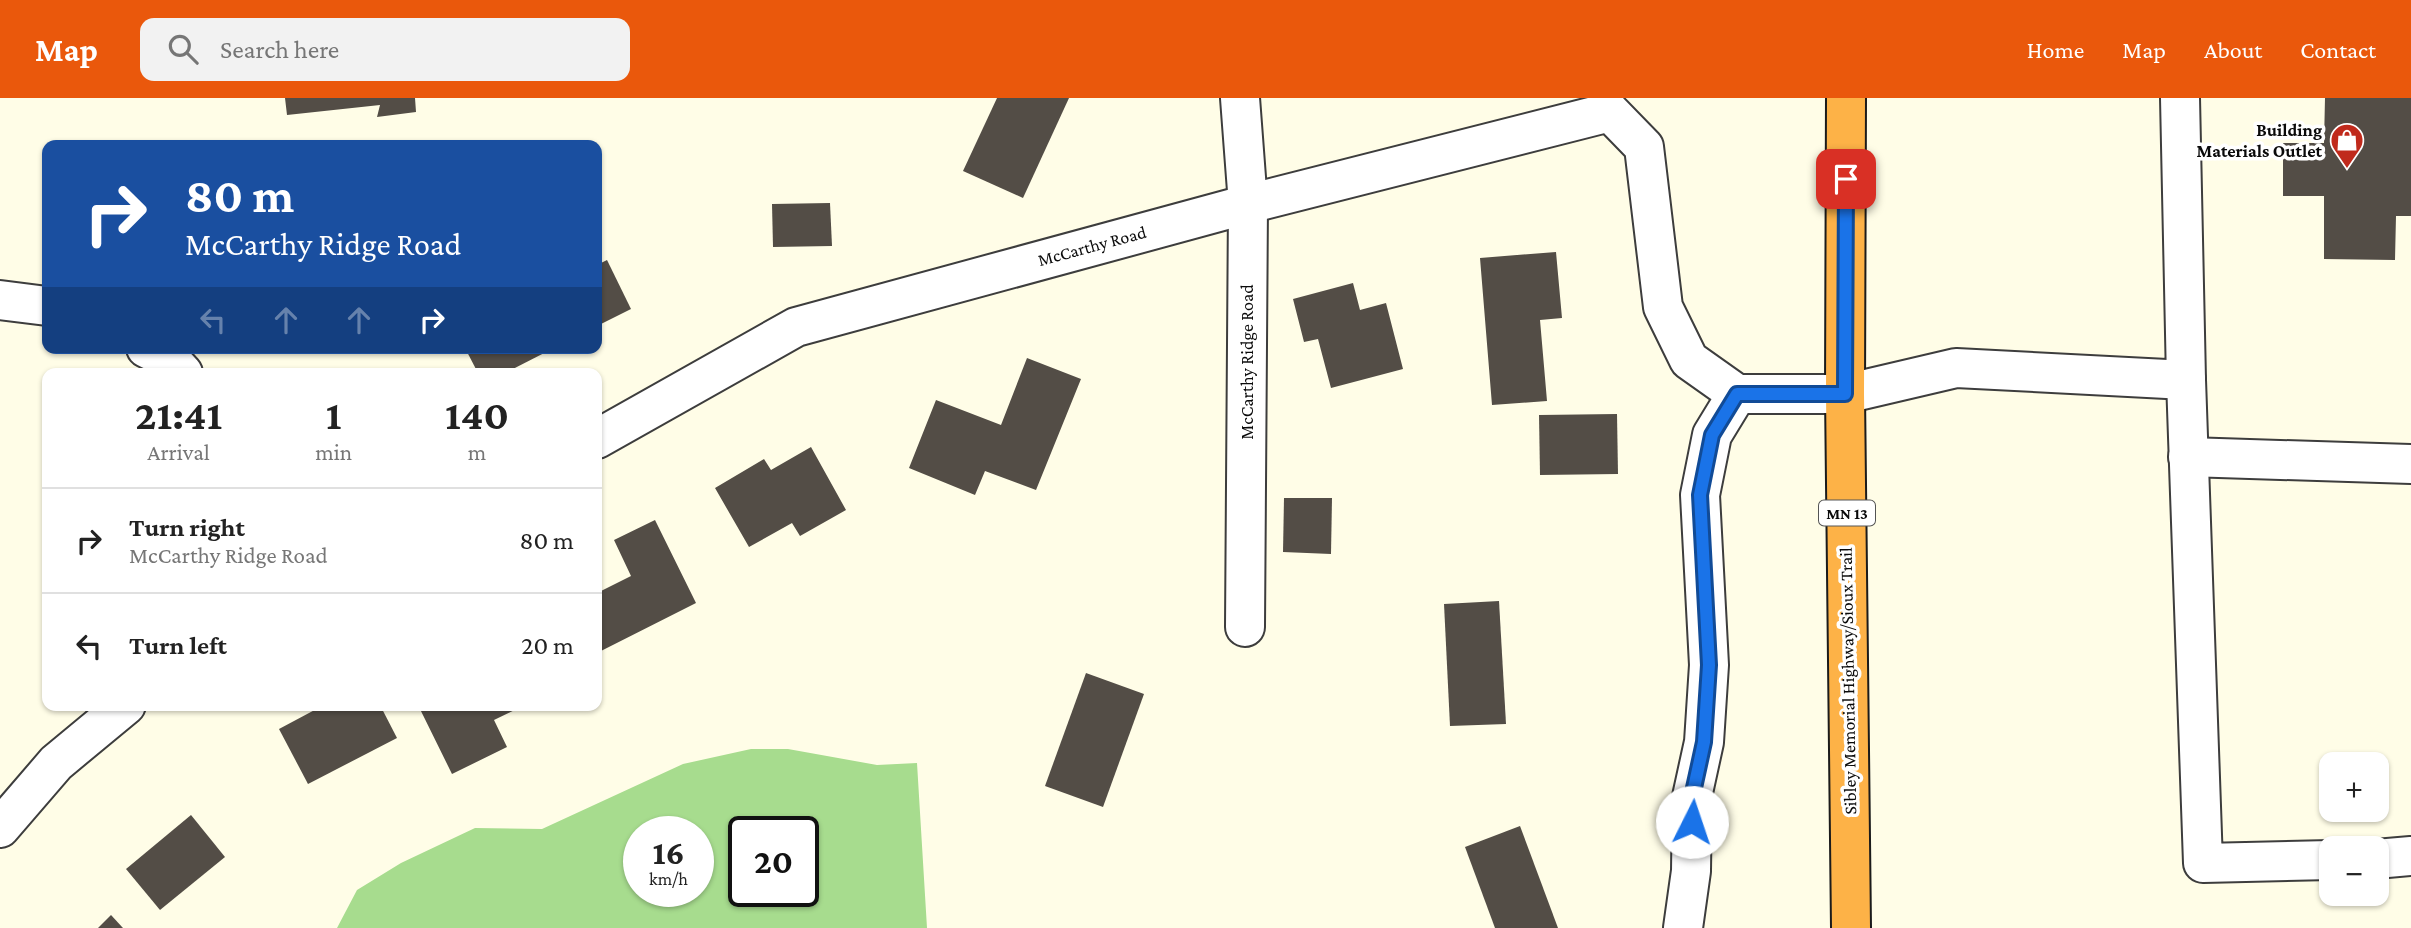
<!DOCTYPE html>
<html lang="en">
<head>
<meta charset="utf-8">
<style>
	body { margin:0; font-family:"Crimson Pro",serif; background:#f2f2f2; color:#222; height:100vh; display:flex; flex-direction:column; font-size:26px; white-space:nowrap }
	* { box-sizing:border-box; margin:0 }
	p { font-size:23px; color:#767676 }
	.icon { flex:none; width:38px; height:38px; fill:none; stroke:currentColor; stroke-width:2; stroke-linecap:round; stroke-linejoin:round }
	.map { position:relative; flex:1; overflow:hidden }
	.panel { position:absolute; left:42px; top:270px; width:560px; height:343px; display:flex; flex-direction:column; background:#fff; border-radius:14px; box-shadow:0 2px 5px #0004 }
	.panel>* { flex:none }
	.hud { position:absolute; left:42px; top:42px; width:560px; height:214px; border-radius:14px; box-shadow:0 2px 5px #0004; background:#1a4fa0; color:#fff; overflow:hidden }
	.buttons { position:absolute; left:2319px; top:654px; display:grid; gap:14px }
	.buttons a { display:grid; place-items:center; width:70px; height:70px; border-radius:14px; background:#fff; box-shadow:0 2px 5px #0004; font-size:35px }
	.speed { position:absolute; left:623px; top:718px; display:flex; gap:14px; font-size:35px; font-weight:700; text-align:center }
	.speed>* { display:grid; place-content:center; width:91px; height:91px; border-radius:50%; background:#fff; box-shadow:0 2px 5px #0004; line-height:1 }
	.speed small { font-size:18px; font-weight:400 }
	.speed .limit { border:4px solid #111; border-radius:10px; background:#fff; color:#111 }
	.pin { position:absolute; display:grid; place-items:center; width:60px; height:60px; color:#fff; margin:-30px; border-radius:14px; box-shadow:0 4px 10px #0006 }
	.me { position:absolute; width:77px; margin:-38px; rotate:4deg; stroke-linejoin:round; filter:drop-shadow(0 0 5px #0008) }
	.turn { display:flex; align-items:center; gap:24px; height:147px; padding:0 28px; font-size:32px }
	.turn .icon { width:91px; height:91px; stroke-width:2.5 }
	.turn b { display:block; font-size:49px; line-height:60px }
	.lanes { display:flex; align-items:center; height:66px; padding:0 28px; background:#0003; justify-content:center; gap:35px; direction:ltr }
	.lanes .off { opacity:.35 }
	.eta { display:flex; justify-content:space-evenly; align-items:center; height:119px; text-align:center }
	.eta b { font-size:42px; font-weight:700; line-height:49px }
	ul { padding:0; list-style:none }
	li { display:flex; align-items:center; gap:21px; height:105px; padding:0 28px; border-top:2px solid #e0e0e0 }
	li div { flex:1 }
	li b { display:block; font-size:26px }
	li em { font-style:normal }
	header { display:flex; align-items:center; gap:42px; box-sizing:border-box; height:98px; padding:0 35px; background:#ea580c; color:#fff }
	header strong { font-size:33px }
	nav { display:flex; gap:38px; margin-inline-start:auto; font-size:24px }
	.search { width:490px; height:63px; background:#f2f2f2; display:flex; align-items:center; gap:18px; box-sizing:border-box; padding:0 24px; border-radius:14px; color:#767676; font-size:26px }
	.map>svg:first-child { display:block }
</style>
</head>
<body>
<header>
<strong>Map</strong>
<div class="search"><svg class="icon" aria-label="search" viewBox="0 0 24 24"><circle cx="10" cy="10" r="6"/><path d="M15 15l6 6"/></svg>Search here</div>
<nav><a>Home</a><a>Map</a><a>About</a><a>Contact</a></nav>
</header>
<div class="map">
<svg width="2411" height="830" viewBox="0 0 2411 830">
	<rect width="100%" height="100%" fill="#fffde7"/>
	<path fill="#a7dc8e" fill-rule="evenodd" d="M751,651h37l89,16 40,-2 10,165h-590l20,-38 44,-27 74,-35 67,1 141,-65zM639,733h59v60h-59zM744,733h59v60h-59z"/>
	<g fill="#534d46">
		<path d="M285,0h130l1,14 -39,5 3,-12 -93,10z"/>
		<path d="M997,0h72l-46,100 -60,-27z"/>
		<path d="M2325,0h86v118h-15l-1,44 -71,-1v-63h-41v-53h41z"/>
		<path d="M830,105l2,43 -59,1 -1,-43z"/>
		<path d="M1556,154l6,66 -22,2 7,81 -55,4 -12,-147z"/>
		<path d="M607,162l24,49 -34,17v-61z"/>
		<path d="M1353,185l7,27 26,-7 17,66 -72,19 -13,-49 -14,3 -11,-43z"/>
		<path d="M465,250h89l-49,25h-27z"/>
		<path d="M1027,260l54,21 -45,111 -51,-19 -10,24 -66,-27 27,-68 65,25z"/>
		<path d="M1617,316l1,60 -78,1 -1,-60z"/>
		<path d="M811,349l35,63 -46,26 -8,-13 -43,24 -34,-59 49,-29 7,11z"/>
		<path d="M1284,400h48l-1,56 -48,-2z"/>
		<path d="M655,422l41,83 -99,50v-60l34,-17 -17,-36z"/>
		<path d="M1499,503l7,123 -56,2 -6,-122z"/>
		<path d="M1086,575l58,21 -41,113 -58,-21z"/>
		<path d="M324,607h56l17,33 -89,46 -29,-55z"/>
		<path d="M418,607h107l-31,15 13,27 -55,27z"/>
		<path d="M191,717l34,42 -65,53 -34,-41z"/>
		<path d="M1520,728l38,102h-63l-30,-81z"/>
		<path d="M111,817l12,13h-25z"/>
	</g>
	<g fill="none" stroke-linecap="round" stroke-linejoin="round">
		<defs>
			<g id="minor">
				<path d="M1240,0l8,106 -3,423"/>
				<path d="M0,202l47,6"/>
				<path d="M146,250l26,13 11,12"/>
				<path d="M2186,282l17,483 128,-3"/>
				<path d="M597,341l199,-112 452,-123 362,-92 34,35 19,160 26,53 48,34h108l111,-26 230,12 -6,-282"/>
				<path d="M2188,359l223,7"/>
				<path d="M0,730l56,-65 70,-58"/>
				<path d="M2376,761l35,-3"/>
				<path d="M1683,830l8,-57 1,-74 12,-55 5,-77 -9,-170 12,-60 25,-41"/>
			</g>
			<path id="highway" d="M1846,0l-1,296 6,534"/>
		</defs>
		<use href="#minor" stroke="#3d3d3d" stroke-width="42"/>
		<use href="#highway" stroke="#1b1b1b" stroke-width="42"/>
		<use href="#minor" stroke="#fff" stroke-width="38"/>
		<use href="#highway" stroke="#fdb247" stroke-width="38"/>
	</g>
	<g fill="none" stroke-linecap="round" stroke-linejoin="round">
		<defs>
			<path id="route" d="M1692,724v-25l12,-55 5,-77 -9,-170 12,-60 25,-41h108l1,-215"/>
		</defs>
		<use href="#route" stroke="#114b97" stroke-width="18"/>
		<use href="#route" stroke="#1a73e8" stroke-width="12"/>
	</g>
	<defs>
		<symbol id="shop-pin" viewBox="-11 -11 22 30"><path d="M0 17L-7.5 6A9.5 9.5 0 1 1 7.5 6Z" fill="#c02a1c" stroke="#fff"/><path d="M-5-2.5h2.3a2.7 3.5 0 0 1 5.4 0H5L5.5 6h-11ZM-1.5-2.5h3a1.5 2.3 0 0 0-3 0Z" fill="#fff"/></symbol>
	</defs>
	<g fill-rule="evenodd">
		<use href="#shop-pin" x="2328" y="23" width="38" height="52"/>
	</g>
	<g text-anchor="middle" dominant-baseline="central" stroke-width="7" stroke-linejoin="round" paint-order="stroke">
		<rect fill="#fff" stroke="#545454" stroke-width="2" x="1819" y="402.5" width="56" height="25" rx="5"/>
		<g font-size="16" font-weight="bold" fill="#0a0a0a">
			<text x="1847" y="415">MN 13</text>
		</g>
		<g font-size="18" font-weight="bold" fill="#0a0a0a" stroke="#fff" text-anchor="end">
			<text x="2322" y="32">Building<tspan x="2322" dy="21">Materials Outlet</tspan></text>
		</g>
		<g font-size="18" fill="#0a0a0a" stroke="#fff">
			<text transform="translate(1092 148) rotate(-15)">McCarthy Road</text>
			<text transform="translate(1247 264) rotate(-90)">McCarthy Ridge Road</text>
			<text transform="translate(1848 583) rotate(-91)">Sibley Memorial Highway/Sioux Trail</text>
		</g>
	</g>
</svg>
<div class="buttons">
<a>+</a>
<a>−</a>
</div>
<div class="speed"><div>16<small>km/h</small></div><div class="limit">20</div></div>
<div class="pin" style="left:1846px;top:81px;background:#d93025"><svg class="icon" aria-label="arrive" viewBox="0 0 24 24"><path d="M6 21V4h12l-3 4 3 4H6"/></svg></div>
<svg class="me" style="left:1692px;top:724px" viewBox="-20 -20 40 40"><circle r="19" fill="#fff"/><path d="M0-13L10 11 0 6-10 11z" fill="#1a73e8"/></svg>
<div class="hud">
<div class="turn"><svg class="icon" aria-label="right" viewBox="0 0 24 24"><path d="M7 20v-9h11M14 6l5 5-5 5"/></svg><div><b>80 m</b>McCarthy Ridge Road</div></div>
<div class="lanes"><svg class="icon off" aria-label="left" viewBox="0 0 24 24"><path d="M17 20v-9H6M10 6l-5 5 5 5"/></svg><svg class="icon off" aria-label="ahead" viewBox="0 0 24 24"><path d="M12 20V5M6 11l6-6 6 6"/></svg><svg class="icon off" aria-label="ahead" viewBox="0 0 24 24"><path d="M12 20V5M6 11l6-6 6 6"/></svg><svg class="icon" aria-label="right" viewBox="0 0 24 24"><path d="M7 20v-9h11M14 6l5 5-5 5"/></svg></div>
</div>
<section class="panel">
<div class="eta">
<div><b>21:41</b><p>Arrival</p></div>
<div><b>1</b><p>min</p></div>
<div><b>140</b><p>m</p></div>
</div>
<ul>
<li><svg class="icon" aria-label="right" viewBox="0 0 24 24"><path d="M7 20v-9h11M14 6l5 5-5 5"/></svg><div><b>Turn right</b><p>McCarthy Ridge Road</p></div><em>80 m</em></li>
<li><svg class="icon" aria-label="left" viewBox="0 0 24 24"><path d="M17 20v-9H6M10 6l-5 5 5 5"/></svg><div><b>Turn left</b></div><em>20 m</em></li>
</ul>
</section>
</div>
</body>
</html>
